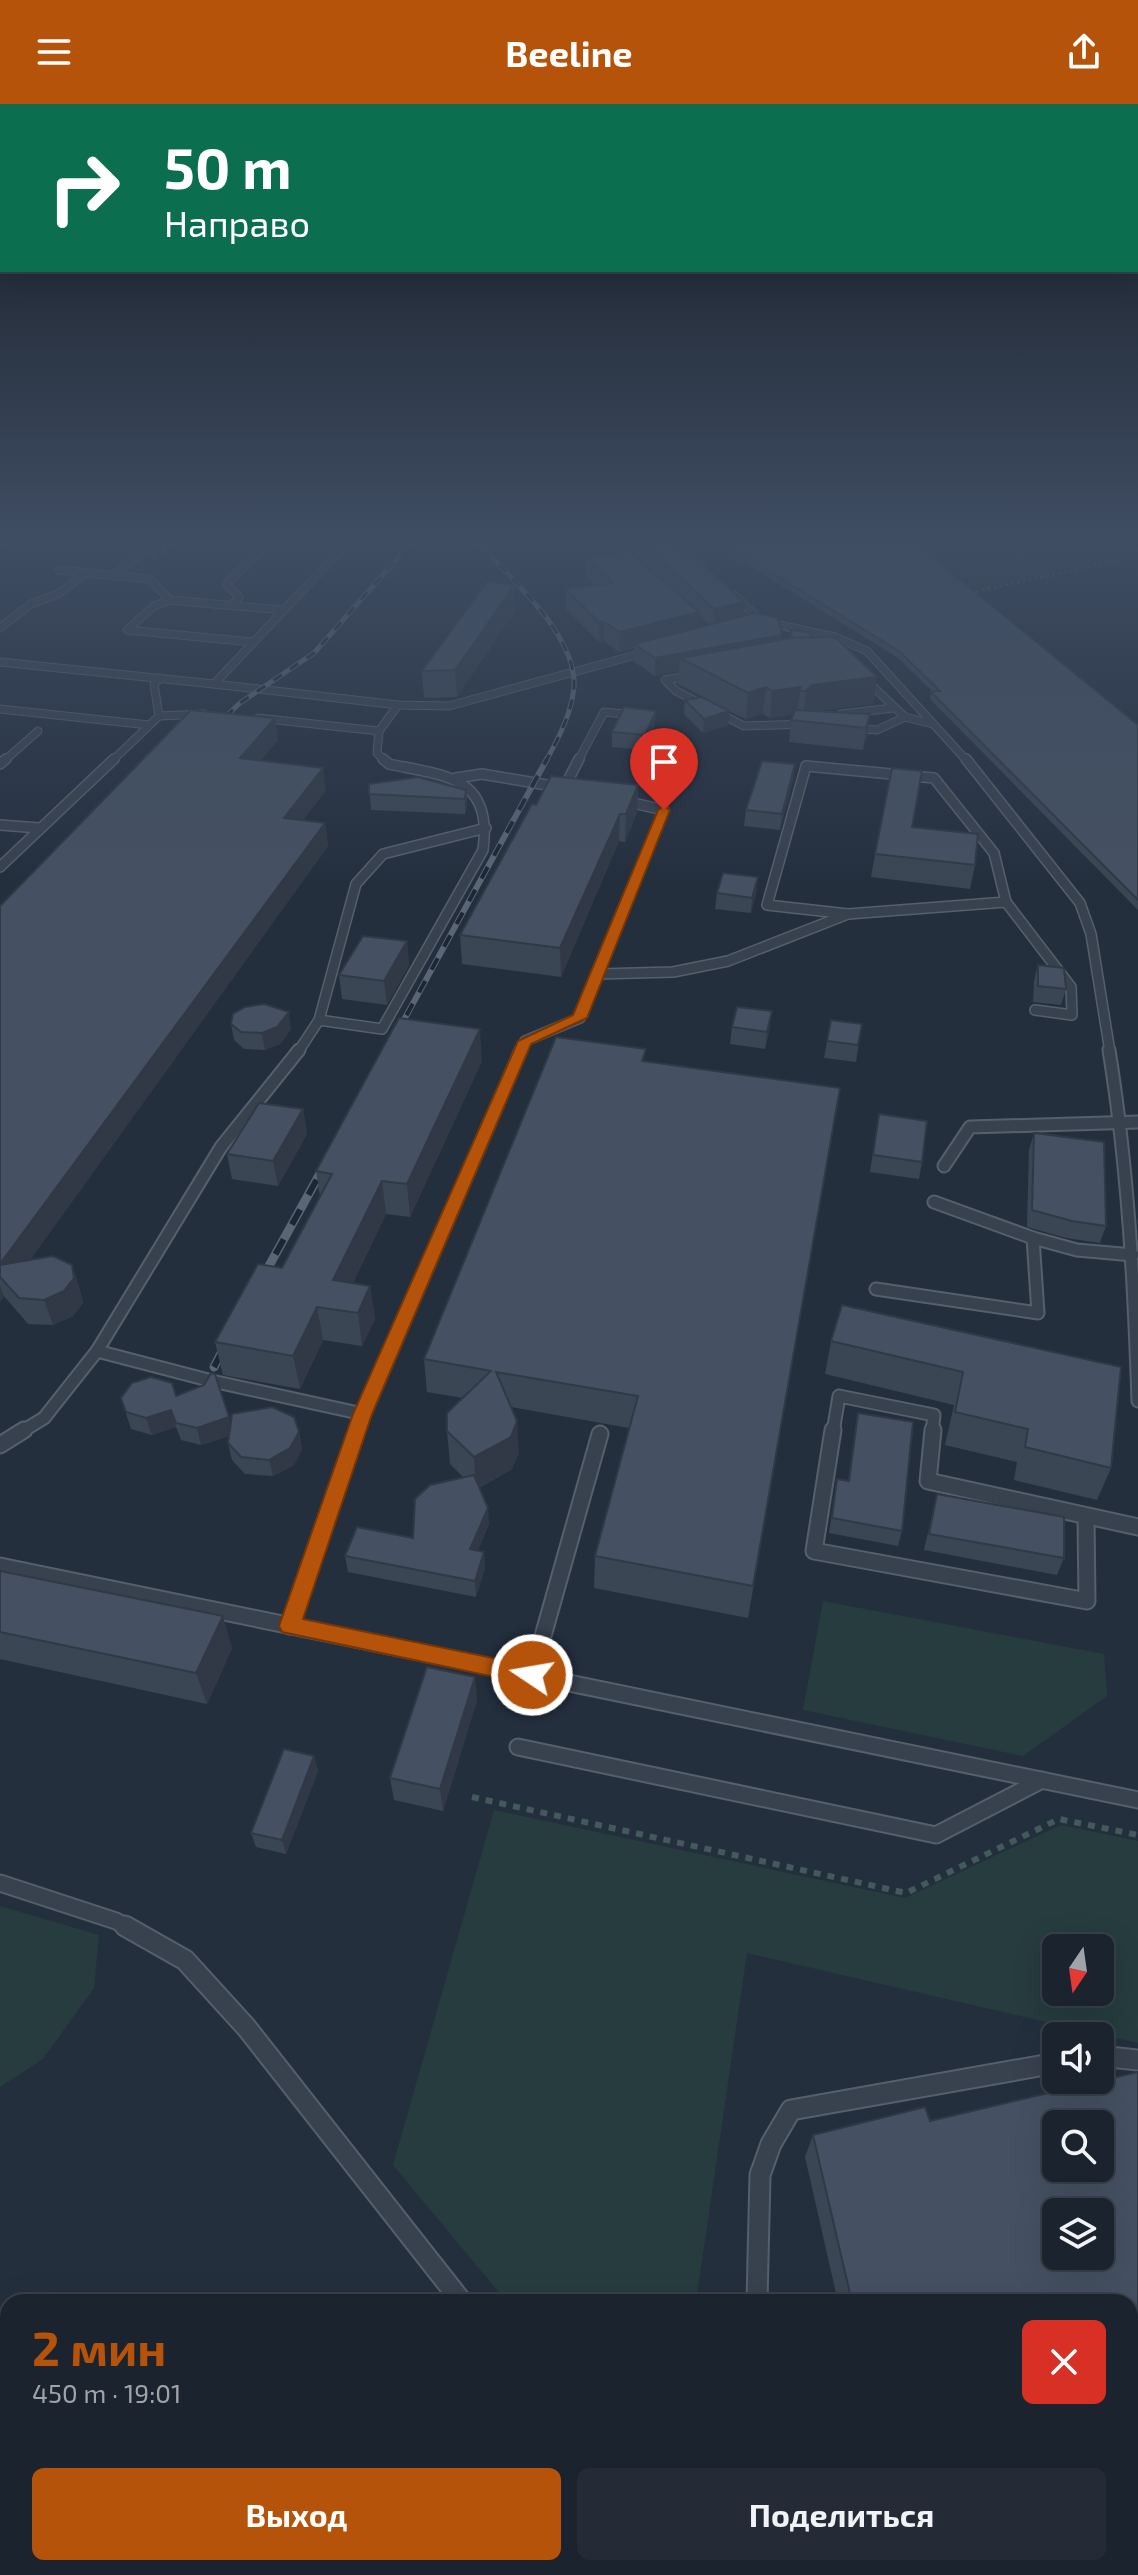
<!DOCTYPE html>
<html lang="ru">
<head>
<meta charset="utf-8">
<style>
	body { margin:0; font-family:"Exo 2",sans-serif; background:#242b36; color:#f1f3f6; height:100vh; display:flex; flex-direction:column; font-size:30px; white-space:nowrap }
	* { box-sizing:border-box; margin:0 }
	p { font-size:26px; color:#a0a4aa }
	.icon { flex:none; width:44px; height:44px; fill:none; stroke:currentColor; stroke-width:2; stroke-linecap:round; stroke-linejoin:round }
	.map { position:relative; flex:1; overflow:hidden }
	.sheet { position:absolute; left:0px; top:2190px; width:1138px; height:282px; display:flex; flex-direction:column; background:#1b232e; border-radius:24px 24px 0 0; box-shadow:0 8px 32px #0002,0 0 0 2px #39404a }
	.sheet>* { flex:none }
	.banner { position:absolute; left:0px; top:0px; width:1138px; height:168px; box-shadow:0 8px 32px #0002,0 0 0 2px #39404a; background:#0b6e4f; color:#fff; overflow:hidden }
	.needle { width:52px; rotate:193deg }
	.tools { position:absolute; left:1042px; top:1830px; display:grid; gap:16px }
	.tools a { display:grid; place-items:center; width:72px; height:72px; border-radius:12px; background:#1b232e; box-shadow:0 8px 32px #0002,0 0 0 2px #39404a; font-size:40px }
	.pin { position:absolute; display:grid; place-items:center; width:68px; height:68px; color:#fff; margin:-82px -34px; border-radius:50% 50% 50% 0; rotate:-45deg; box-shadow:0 0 8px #0007 }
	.pin .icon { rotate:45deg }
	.me { position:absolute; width:88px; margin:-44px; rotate:282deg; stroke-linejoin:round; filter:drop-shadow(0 0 6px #0008) }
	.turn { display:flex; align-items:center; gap:28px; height:168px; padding:0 32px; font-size:36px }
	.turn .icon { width:104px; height:104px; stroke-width:2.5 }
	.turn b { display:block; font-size:56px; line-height:68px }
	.round { display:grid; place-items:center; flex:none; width:84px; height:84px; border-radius:12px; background:#242b36 }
	.headline { display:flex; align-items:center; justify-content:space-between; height:136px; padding:0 32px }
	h1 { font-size:48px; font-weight:700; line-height:60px; color:#b45309 }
	.button { display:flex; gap:16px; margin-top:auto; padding:16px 32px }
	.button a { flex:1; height:92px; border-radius:12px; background:#b45309; color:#fff; font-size:32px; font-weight:700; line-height:92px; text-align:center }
	.button a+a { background:#242b36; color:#f1f3f6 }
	header { display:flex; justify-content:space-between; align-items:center; height:104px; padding:0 32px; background:#b45309; color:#fff; font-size:36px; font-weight:700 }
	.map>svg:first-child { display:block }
</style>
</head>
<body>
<header><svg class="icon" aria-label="menu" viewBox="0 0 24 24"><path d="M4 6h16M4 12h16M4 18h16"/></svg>Beeline<svg class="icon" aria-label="share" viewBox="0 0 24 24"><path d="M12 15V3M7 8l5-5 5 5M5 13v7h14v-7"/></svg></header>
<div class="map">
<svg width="1138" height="2471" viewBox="0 0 1138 2471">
	<rect width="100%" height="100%" fill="#242f3e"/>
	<g fill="#263c3f" fill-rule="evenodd">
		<path d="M912,432h165l43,20 -142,34z"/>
		<path d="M823,1497l281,53 3,42 -84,60 -220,-46z"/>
		<path d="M494,1706l411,88 156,-73 77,16v202l-391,-90 -51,349h-189l-114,-137zM1056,1844h44v44h-44z"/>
		<path d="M0,1802l99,29 -5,53 -51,71 -43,28z"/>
	</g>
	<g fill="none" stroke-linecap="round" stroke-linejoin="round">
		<defs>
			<g id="service-far4">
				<path d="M354,432l-140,148 184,21 51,1 198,-54"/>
				<path d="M610,432l23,28"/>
				<path d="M670,432l35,33"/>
				<path d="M58,466l91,9 21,21 112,10"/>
				<path d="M113,472l49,-40"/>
				<path d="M734,491l26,25"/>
				<path d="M170,496l-16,6 -27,24 125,12"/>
				<path d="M232,501l7,-8 -13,-13 50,-48"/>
				<path d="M765,518l70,15 32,14 100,110"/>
				<path d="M0,524l31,-24 27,-10 28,-21"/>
				<path d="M0,558l214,22"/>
				<path d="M693,571l-28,5 11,11 68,35 61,-2"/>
				<path d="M864,574l41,39 28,7"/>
				<path d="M0,605l149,16"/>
				<path d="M841,610l52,-6"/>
				<path d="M159,612l45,-2"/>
				<path d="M258,614l121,13"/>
				<path d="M851,624l26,2 28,-13"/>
				<path d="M4,657l34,-30"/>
				<path d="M112,657l47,-45 -5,-32 6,-6"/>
				<path d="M385,657l-8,-8 2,-22 19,-26"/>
				<path d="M578,657l26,-49 30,3"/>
			</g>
			<g id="service-far3">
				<path d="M966,655l114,144 11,31 19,118"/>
				<path d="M0,660l6,-5"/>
				<path d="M806,662l128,12 60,75 12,49 -158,12 -81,-9z"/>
				<path d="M456,674l26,-4 77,13"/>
				<path d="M564,684l15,-29"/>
				<path d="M0,721l39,3"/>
				<path d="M0,763l114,-108"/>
				<path d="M1006,798l65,85 1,28 -37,-5"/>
				<path d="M599,870l74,-2 55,-11 120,-47"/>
				<path d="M319,916l63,9 101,-179c10,-74 -37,-74 -94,-86l-6,-5"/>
				<path d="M298,948l21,-32 37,-136 27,-30 103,-26"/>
				<path d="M520,948l5,-11 55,-23 84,-208 -40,-9"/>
			</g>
			<g id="service-far2">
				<path d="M1109,946c19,117 25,233 29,351"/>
				<path d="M944,1062l26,-39 168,-5"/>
				<path d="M934,1098l99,36 44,12 56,5"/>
				<path d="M876,1185l162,24 -5,-75"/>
				<path d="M97,1247l115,30 151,33"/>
				<path d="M21,1328l23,-14 53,-67 124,-204 78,-97"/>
				<path d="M357,1328l164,-382"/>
				<path d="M833,1328l6,-36 95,19 -2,17"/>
			</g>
			<g id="service-far1">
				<path d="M833,1326l-19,121 273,50 -1,-85"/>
				<path d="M933,1326l-5,51 210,46"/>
				<path d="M0,1341l24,-15"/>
				<path d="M0,1462l1138,234"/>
				<path d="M290,1522l67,-196"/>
				<path d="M532,1571l68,-241"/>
				<path d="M518,1643l418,88 106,-55"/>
				<path d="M0,1779l116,38 13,7"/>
			</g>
			<g id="service">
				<path d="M125,1822l60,34 61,67 216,275"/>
				<path d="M1100,1952l38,4"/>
				<path d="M757,2198l3,-127 11,-31 20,-34 265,-47"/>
				<path d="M684,2464l7,7"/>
				<path d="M707,2471l1,-7"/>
			</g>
			<path id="minor" d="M2,432h14l-16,9z"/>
		</defs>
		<use href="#service-far4" stroke="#565f6c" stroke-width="9"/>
		<use href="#service-far3" stroke="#565f6c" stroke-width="12"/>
		<use href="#service-far2" stroke="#565f6c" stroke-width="15"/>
		<use href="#service-far1" stroke="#565f6c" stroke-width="19"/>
		<use href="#service" stroke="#565f6c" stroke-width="23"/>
		<use href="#minor" stroke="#565f6c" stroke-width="4"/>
		<path stroke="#44595c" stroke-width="3" stroke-dasharray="3 3" stroke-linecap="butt" d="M970,489l157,-35 1,-5 10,-3"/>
		<path stroke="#44595c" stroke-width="6" stroke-dasharray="7 7" stroke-linecap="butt" d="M472,1693l434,96 153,-74 79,16"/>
		<use href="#service-far4" stroke="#38414e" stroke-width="7"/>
		<use href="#service-far3" stroke="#38414e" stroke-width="9"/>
		<use href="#service-far2" stroke="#38414e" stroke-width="11"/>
		<use href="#service-far1" stroke="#38414e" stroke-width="15"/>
		<use href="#service" stroke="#38414e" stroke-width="19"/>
		<use href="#minor" fill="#38414e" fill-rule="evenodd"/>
		<defs>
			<g id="rail-far2">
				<path d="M471,432c33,36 106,97 103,150 -2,27 -15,51 -28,75"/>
				<path d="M154,453l25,-21"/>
				<path d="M211,626l29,-27 74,-50 103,-117"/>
			</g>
			<path id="rail-far1" d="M394,934l153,-279"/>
			<g id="rail">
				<path d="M259,1180l68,-123"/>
				<path d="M214,1263l16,-31"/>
			</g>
		</defs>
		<use href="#rail-far2" stroke="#5a6575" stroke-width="5"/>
		<use href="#rail-far1" stroke="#5a6575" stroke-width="6"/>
		<use href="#rail" stroke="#5a6575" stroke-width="9"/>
		<use href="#rail-far2" stroke="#1d2633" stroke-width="3" stroke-dasharray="10" stroke-linecap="butt"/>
		<use href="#rail-far1" stroke="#1d2633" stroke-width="4" stroke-dasharray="13" stroke-linecap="butt"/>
		<use href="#rail" stroke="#1d2633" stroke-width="6" stroke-dasharray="17" stroke-linecap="butt"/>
	</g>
	<g fill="#3b4654" fill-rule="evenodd">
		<path d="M635,432h29l26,24 54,42 -1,14 39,19 -1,4 9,-1 1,-8 82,74 -58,7 55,3 -7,36 -74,-8 2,-22 2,-6 -23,4 -7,-4 -17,5 -17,-8 -1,14 -25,8 -19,-19 1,-14 26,1 -33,-17 1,-13 -24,5 -22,-15 1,-13 -15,4 -15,-11 -5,1 -33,-33v-20l29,-4 -9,-9v-19l76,23 -28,-27zM699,510l3,4 8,7 -12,3z"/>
		<path d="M703,432h203l232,189v185l-208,-211 1,-7 1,-1 -34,-33 -154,-96 -3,4z"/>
		<path d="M515,507l-58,86 -33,1 -2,-27z"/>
		<path d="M655,621l-11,25 -32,-3v-15z"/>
		<path d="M278,636l-18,21 66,29 -23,30 22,3 3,23 -298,414 42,5 8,25 3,13 -10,13 -20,9 -25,-1 -24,-28 -4,6v-396z"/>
		<path d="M795,660l-2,15 -13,51 -36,-4 2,-16z"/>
		<path d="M369,680l97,6 1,16 -2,8 -94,-4z"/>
		<path d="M638,681l-1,27 -12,30 -6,-1 -58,136 -99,-13 -2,-29 76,-130z"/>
		<path d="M912,723l63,38 -5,24 -99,-12 4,-23z"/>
		<path d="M758,773l-2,16 -5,20 -36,-4 2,-16z"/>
		<path d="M407,837l2,24 -22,40 -45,-6 -3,-24z"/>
		<path d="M1038,861l28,24 -5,16 -28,-3 1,-21z"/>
		<path d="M831,916l31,4 -6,38 -32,-4z"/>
		<path d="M231,920l60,5 -11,15 -15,6 -21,-1 -10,-9z"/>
		<path d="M732,923l38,1 -5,21 -35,-5z"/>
		<path d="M482,957l-72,156 -24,-3 -33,69 17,3 5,33 -13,27 -39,-6 -23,49 -77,-14 -8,-33 67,-74 38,-71 -4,-26z"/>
		<path d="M646,957l194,27 -92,530 -154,-30 1,-32 34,-128 -118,-21 8,46 -7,16 -33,19 10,36 -11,26 6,2 1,16 -9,29 -128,-25 -3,-16 68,-18 51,-60 -14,-14 -3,-33 16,-33 -36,-6 -3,-33z"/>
		<path d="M303,1005l4,25 -29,52 -46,-7 -5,-25z"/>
		<path d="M879,1010l43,48 -3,17 -49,-7z"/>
		<path d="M1034,1029l72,93 -6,17 -34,-5 -39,-11 2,-77z"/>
		<path d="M831,1237l290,26 -10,101 -14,32 -83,-20 3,-18 -72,-17 9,-40 -129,-31z"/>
		<path d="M176,1292l55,27 68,9 3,17 -8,16 -21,11 -28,-2 -13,-14 -4,-17 1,-7 -28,9 -20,-5 -5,-13 -24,8 -21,-6 -10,-31z"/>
		<path d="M858,1309l44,118 -4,15 -69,-13 8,-54 11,2z"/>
		<path d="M937,1390l127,64 -7,17 -133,-25z"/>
		<path d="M0,1467l232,77 -25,56 -207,-45z"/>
		<path d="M477,1596l-34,111 -49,-11 -4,-22z"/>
		<path d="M314,1652l4,15 -32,83 -30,-7 -5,-14z"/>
		<path d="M1138,1968v390h-2l-6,-16v-144h-292l-33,-145 8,-22 117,-14z"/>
	</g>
	<g fill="#303945">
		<path d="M515,481v26l-58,86 -2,-27z"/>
		<path d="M744,498l-1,19 -30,7 1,-19z"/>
		<path d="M699,508l-1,20 -64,12v4l-15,4 1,-20z"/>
		<path d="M599,518h5v19l-5,1z"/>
		<path d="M782,531l-2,17 -100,6 -1,13 -24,5v-18z"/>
		<path d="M877,573l-4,27 -65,8 -5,6 3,-27 5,-6z"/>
		<path d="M766,583l-3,27 -17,5 2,-26z"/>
		<path d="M801,583l-4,27 -27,4 2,-27z"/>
		<path d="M656,607l-1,14 -11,25 1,-15z"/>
		<path d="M729,607l-1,14 -25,8 1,-14z"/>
		<path d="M870,610l-3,22 -4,14 3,-22z"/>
		<path d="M275,614l3,22 -35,41 -3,-23z"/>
		<path d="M795,660l-2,15 -13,51 2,-16z"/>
		<path d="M323,664l3,22 -39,51 -3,-23z"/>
		<path d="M638,681l-1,27 -12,30 1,-28z"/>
		<path d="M466,686l1,16 -2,8v-15z"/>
		<path d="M620,710l-1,27 -58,136 -1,-29z"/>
		<path d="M325,719l3,23 -318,442 -4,-4 -6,-20z"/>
		<path d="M758,773l-2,16 -5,20 1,-15z"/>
		<path d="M407,837l2,24 -22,40 -3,-24z"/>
		<path d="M772,907l-2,17 -5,21 2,-17z"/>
		<path d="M289,908l2,17 -11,15 -15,6 -3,-17z"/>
		<path d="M480,925l2,32 -72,156 -3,-33z"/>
		<path d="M303,1005l4,25 -29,52 -5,-25z"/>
		<path d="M382,1077l4,33 -46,96 -7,-30z"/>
		<path d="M72,1161l8,25 3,13 -10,13 -20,9 -9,-25z"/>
		<path d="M0,1182l4,10 -4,6z"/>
		<path d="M370,1182l5,33 -13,27 -4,-33z"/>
		<path d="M317,1203l6,33 -23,49 -7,-33z"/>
		<path d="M171,1306l5,17 -24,8 -6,-17z"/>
		<path d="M229,1313l5,17 -33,11 -4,-17z"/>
		<path d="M517,1317l2,32 -7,16 -36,20 -2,-32z"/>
		<path d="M299,1328l3,17 -8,16 -21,11 -4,-16z"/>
		<path d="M488,1404l1,16 -17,42 -2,-17z"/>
		<path d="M484,1448l1,16 -9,29 -1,-16z"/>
		<path d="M223,1512l9,32 -25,56 -11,-31z"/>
		<path d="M475,1573l2,23 -34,111 -3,-22z"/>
		<path d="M314,1652l4,15 -32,83 -4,-14z"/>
		<path d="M8,2416v4l-8,3v-5z"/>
	</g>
	<g fill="#455162" stroke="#303945" stroke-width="2" fill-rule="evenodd">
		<path d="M636,432h28l26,24 7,-1 47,43 -30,7z"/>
		<path d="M712,432h194l232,189v175l-207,-208 9,-1 -41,-40 -155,-95 -2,3z"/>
		<path d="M630,448l69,60 -79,20 -16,-10h-5l-33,-33 47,-6 -27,-26z"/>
		<path d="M487,478l28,3 -60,85 -33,1z"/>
		<path d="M755,509l23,5 4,17 -127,23 -21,-14z"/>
		<path d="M791,526l17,2 5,5 -21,1z"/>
		<path d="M829,533l7,1 41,39 -66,8 -5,6h-6l1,-4 -29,4 -6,-4 -18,6 -68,-35 111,-20z"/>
		<path d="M702,593l27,14 -25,8 -19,-19z"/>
		<path d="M624,603l32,4 -11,24 -33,-3z"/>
		<path d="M191,606l84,8 -35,40 83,10 -39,50 41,5 -325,441v-358z"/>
		<path d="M795,606l75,4 -4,14 -75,-8z"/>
		<path d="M762,657l33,3 -13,50 -36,-4z"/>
		<path d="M892,664l30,3 -10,56 66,7 -3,31 -100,-11z"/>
		<path d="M551,672l87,9 -12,29h-6l-60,134 -100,-13 72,-131 4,1z"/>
		<path d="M418,673l48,13 -1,9 -96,-5v-10z"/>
		<path d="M723,769l35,4 -6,21 -35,-5z"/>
		<path d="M363,832l44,5 -23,40 -45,-6z"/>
		<path d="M1038,861l26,3 2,21 -28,-3z"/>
		<path d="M264,900l25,8 -12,15 -15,6 -21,-1 -10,-8 2,-10 12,-7z"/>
		<path d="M737,903l35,4 -5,21 -35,-5z"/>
		<path d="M399,914l81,11 -73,155 -25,-3 -49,99 37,6 -12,27 -41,-6 -24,49 -78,-14 43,-78 24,4 50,-94 -16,-3z"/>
		<path d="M831,916l31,4 -4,21 -31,-4z"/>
		<path d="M556,933l90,12 -4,12 198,27 -87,498 -158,-30 43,-160 -142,-24 21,49 -6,16 -37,20 -27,-26v-18l44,-42 -67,-12z"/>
		<path d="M259,999l44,6 -30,52 -46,-7z"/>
		<path d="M879,1010l48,7 -5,41 -49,-7z"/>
		<path d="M1034,1029l70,9 2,84 -34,-5 -40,-11z"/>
		<path d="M53,1152l19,9 2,13 -10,13 -20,9 -25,-2 -19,-21v-12z"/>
		<path d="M842,1201l279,62 -10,101 -86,-21 3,-18 -73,-17 8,-40 -132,-31z"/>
		<path d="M211,1269l4,1 14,43 -32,11 -21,-5 -5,-13 -25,8 -20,-6 -5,-14 11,-15 19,-6 21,6 4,13 28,-11z"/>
		<path d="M272,1303l22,10 5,15 -9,16 -21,12 -28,-3 -13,-14 4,-29z"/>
		<path d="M858,1309l55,9 -11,109 -70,-13 5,-39 12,2z"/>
		<path d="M474,1371l14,33 -18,41 14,3 -9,29 -130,-25 12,-29 56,11 2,-39 15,-14z"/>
		<path d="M937,1390l127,23v41l-135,-24z"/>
		<path d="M0,1467l223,45 -27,57 -196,-41z"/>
		<path d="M427,1563l48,10 -35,112 -50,-11z"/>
		<path d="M284,1645l30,7 -32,84 -31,-7z"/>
		<path d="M1138,1968v349l-8,1v-120h-278l-39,-167 112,-28 5,14zM1056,2020h44v44h-44zM1056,2108h44v44h-44z"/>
		<path d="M8,2334v82l-8,2v-82z"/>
		<path d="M86,2464h182v7h-207z"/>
		<path d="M440,2464h69l1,7h-69z"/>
	</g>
	<linearGradient id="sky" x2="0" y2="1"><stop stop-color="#141a22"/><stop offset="0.56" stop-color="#3f4d63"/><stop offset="1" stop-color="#3f4d63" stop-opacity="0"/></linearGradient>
	<rect width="1138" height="778" fill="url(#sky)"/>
	<path fill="#b45309" stroke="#753606" stroke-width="2" d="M664,702l6,4 -83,208 -56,26 -159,370 -69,205 229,47 8,3 3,6 -3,7 -8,3 -250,-53 -3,-6 74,-212 165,-373 55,-26 85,-205z"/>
</svg>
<div class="tools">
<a><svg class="needle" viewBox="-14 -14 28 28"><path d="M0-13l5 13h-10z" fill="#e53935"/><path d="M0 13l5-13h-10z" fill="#a0a4aa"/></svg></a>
<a><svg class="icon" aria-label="sound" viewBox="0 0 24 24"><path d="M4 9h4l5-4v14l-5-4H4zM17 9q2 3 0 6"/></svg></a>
<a><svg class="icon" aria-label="search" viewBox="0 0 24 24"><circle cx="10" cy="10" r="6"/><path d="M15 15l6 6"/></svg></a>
<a><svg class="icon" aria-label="layers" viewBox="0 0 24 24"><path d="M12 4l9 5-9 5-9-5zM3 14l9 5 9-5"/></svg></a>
</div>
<div class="pin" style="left:664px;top:706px;background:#d93025"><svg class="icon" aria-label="arrive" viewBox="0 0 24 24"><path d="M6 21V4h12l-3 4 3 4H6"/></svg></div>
<svg class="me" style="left:532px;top:1571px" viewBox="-20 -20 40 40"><circle r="17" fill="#b45309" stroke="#fff" stroke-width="3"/><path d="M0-11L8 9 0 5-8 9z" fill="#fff"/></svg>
<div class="banner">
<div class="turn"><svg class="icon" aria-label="right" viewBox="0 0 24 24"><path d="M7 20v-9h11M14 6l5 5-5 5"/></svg><div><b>50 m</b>Направо</div></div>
</div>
<section class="sheet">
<div class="headline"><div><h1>2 мин</h1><p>450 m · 19:01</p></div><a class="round" style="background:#d93025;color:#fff"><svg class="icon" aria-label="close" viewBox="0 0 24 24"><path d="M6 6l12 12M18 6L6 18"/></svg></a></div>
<div class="button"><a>Выход</a><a>Поделиться</a></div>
</section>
</div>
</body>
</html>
